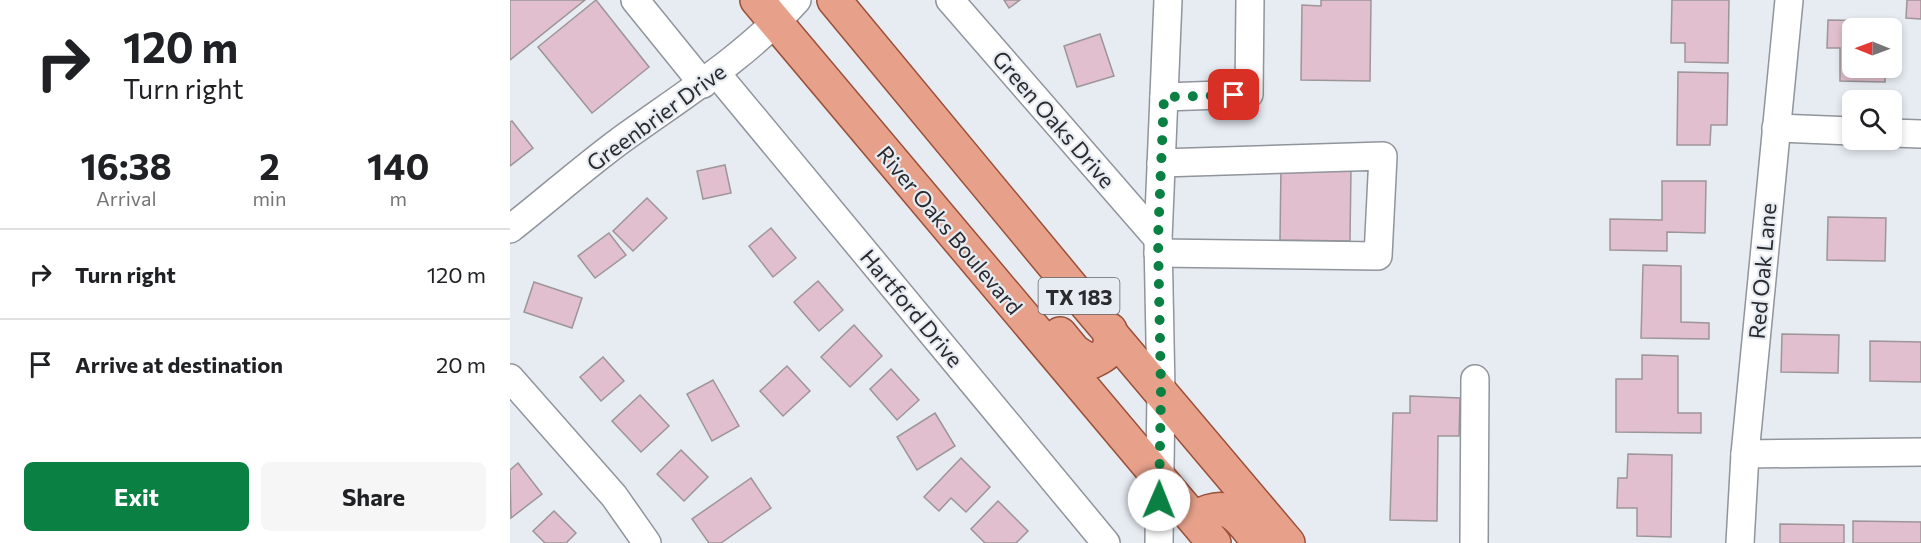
<!DOCTYPE html>
<html lang="en">
<head>
<meta charset="utf-8">
<style>
	body { margin:0; font-family:Commissioner,sans-serif; background:#f6f6f6; color:#202124; height:100vh; display:flex; flex-direction:column; font-size:22px; white-space:nowrap }
	* { box-sizing:border-box; margin:0 }
	p { font-size:20px; color:#757577 }
	.icon { flex:none; width:33px; height:33px; fill:none; stroke:currentColor; stroke-width:2; stroke-linecap:round; stroke-linejoin:round }
	.map { position:relative; flex:1; overflow:hidden }
	.panel { display:flex; flex-direction:column; background:#fff; width:510px }
	.panel>* { flex:none }
	.top-card { background:#fff; color:#202124; overflow:hidden }
	.needle { width:39px; rotate:271deg }
	.buttons { position:absolute; left:1332px; top:18px; display:grid; gap:12px }
	.buttons a { display:grid; place-items:center; width:60px; height:60px; border-radius:9px; background:#fff; box-shadow:0 3px 9px #0003; font-size:30px }
	.pin { position:absolute; display:grid; place-items:center; width:51px; height:51px; color:#fff; margin:-26px; border-radius:12px; box-shadow:0 3px 9px #0006 }
	.me { position:absolute; width:66px; margin:-33px; rotate:1deg; stroke-linejoin:round; filter:drop-shadow(0 0 4px #0008) }
	.turn { display:flex; align-items:center; gap:21px; height:126px; padding:0 24px; font-size:27px }
	.turn .icon { width:78px; height:78px; stroke-width:2.5 }
	.turn b { display:block; font-size:42px; line-height:51px }
	.eta { display:flex; justify-content:space-evenly; align-items:center; height:102px; text-align:center }
	.eta b { font-size:36px; font-weight:700; line-height:42px }
	.action { display:flex; gap:12px; margin-top:auto; padding:12px 24px }
	.action a { flex:1; height:69px; border-radius:9px; background:#0b8043; color:#fff; font-size:24px; font-weight:700; line-height:69px; text-align:center }
	.action a+a { background:#f6f6f6; color:#202124 }
	ul { padding:0; list-style:none }
	li { display:flex; align-items:center; gap:18px; height:90px; padding:0 24px; border-top:2px solid #e0e0e0 }
	li div { flex:1 }
	li b { display:block; font-size:22px }
	li em { font-style:normal }
	main { display:flex; flex:1; min-height:0 }
	.map>svg:first-child { display:block }
</style>
</head>
<body>
<main>
<section class="panel">
<div class="top-card">
<div class="turn"><svg class="icon" aria-label="right" viewBox="0 0 24 24"><path d="M7 20v-9h11M14 6l5 5-5 5"/></svg><div><b>120 m</b>Turn right</div></div>
</div>
<div class="eta">
<div><b>16:38</b><p>Arrival</p></div>
<div><b>2</b><p>min</p></div>
<div><b>140</b><p>m</p></div>
</div>
<ul>
<li><svg class="icon" aria-label="right" viewBox="0 0 24 24"><path d="M7 20v-9h11M14 6l5 5-5 5"/></svg><div><b>Turn right</b></div><em>120 m</em></li>
<li><svg class="icon" aria-label="arrive" viewBox="0 0 24 24"><path d="M6 21V4h12l-3 4 3 4H6"/></svg><div><b>Arrive at destination</b></div><em>20 m</em></li>
</ul>
<div class="action"><a>Exit</a><a>Share</a></div>
</section>
<div class="map">
<svg width="1411" height="543" viewBox="0 0 1411 543">
	<rect width="100%" height="100%" fill="#e7ecf3"/>
	<g fill="#e2bfce" stroke="#9d9598" stroke-width="1.5">
		<path d="M0,0h75l-75,60z"/>
		<path d="M86,0l53,67 -57,46 -54,-66z"/>
		<path d="M494,0h16l-11,8z"/>
		<path d="M811,0h50l-1,81 -69,-1 1,-75 19,1z"/>
		<path d="M1162,0h57l-1,63 -43,-1v-19h-14z"/>
		<path d="M1397,0h14v19l-15,-1z"/>
		<path d="M1318,20l58,1 -1,7h-33v40h33v14l-45,-1v-33h-13z"/>
		<path d="M590,34l14,42 -37,11 -13,-41z"/>
		<path d="M1168,72l50,1 -1,52h-16l-1,20h-33z"/>
		<path d="M2,121l21,27 -23,18v-44z"/>
		<path d="M215,165l6,28 -28,6 -6,-28z"/>
		<path d="M771,166l70,2 -1,73 -70,-1z"/>
		<path d="M1152,181h44l-1,52 -38,-1v19l-57,-1v-31l52,1z"/>
		<path d="M137,198l20,20 -34,33 -20,-20z"/>
		<path d="M1318,217l58,1 -1,43 -58,-1z"/>
		<path d="M261,228l25,30 -23,19 -24,-31z"/>
		<path d="M99,233l17,22 -31,23 -17,-22z"/>
		<path d="M1133,265l38,1v56l28,1v16l-68,-1z"/>
		<path d="M308,281l25,29 -24,21 -25,-29z"/>
		<path d="M24,282l48,16 -10,30 -48,-16z"/>
		<path d="M344,325l28,31 -32,31 -29,-30z"/>
		<path d="M1272,334l57,1 -1,38 -57,-1z"/>
		<path d="M1360,341l51,1v40l-51,-1z"/>
		<path d="M1132,355l36,1v57h23v20l-85,-1v-53h26z"/>
		<path d="M93,357l21,24 -23,20 -21,-24z"/>
		<path d="M277,366l23,25 -27,25 -23,-25z"/>
		<path d="M381,369l28,31 -22,20 -27,-31z"/>
		<path d="M203,380l26,46 -27,15 -25,-47z"/>
		<path d="M130,395l29,31 -28,26 -29,-31z"/>
		<path d="M900,396l50,2 -1,38h-21l-1,85 -47,-1 3,-107h17z"/>
		<path d="M425,413l20,33 -38,24 -20,-33z"/>
		<path d="M171,450l27,27 -24,24 -27,-27z"/>
		<path d="M1118,454l44,1 -1,82 -34,-1v-28h-20l1,-30h9z"/>
		<path d="M451,458l29,29 -24,25 -15,-14 -12,13 -15,-14z"/>
		<path d="M8,463l24,31 -31,24 -1,-48z"/>
		<path d="M241,478l20,30 -50,35h-12l-17,-24z"/>
		<path d="M488,501l30,30 -12,12h-31l-14,-14z"/>
		<path d="M44,511l22,22 -10,10h-21l-12,-12z"/>
		<path d="M1343,521l68,1v21h-68z"/>
		<path d="M1270,524l64,1v18h-64z"/>
	</g>
	<g fill="none" stroke-linecap="round" stroke-linejoin="round">
		<defs>
			<g id="minor">
				<path d="M125,0l68,84"/>
				<path d="M440,0l208,239"/>
				<path d="M207,74l389,469"/>
				<path d="M654,97l85,-3 1,-94"/>
				<path d="M1266,128l76,3"/>
				<path d="M1382,133l29,1"/>
				<path d="M0,229c37,-29 73,-61 111,-89 61,-44 125,-83 176,-140"/>
				<path d="M648,253l220,3 5,-100 -222,7"/>
				<path d="M0,378l104,118 33,47"/>
				<path d="M1235,454l176,-2"/>
				<path d="M649,543l2,-152 -3,-152 10,-239"/>
				<path d="M964,543l1,-164"/>
				<path d="M1230,543l5,-89 44,-454"/>
			</g>
			<g id="major">
				<path d="M247,0l457,543"/>
				<path d="M324,0l246,297 208,246"/>
				<path d="M550,334l14,17 17,11c19,-9 20,-11 19,-32"/>
				<path d="M684,518c37,-20 42,-2 66,25"/>
			</g>
		</defs>
		<use href="#minor" stroke="#90949b" stroke-width="30"/>
		<use href="#major" stroke="#9a4f38" stroke-width="36"/>
		<use href="#minor" stroke="#fff" stroke-width="27"/>
		<use href="#major" stroke="#e7a18b" stroke-width="33"/>
	</g>
	<g fill="none" stroke-linecap="round" stroke-linejoin="round">
		<path stroke="#0b8043" stroke-width="10" stroke-dasharray="0 18" d="M649,500l2,-109 -3,-152 6,-142 70,-2"/>
	</g>
	<g text-anchor="middle" dominant-baseline="central" stroke-width="4.5" stroke-linejoin="round" paint-order="stroke">
		<rect fill="#e7ecf3" stroke="#636569" stroke-width="1.5" x="528.5" y="278" width="81" height="36" rx="4.5"/>
		<g font-size="21" font-weight="bold" fill="#2a2b2e">
			<text x="569" y="296">TX 183</text>
		</g>
		<g font-size="22" fill="#2a2b2e" stroke="#e7ecf3">
			<text transform="translate(146 117) rotate(-36)">Greenbrier Drive</text>
			<text transform="translate(544 119) rotate(49)">Green Oaks Drive</text>
			<text transform="translate(440 230) rotate(50)">River Oaks Boulevard</text>
			<text transform="translate(1252 271) rotate(-85)">Red Oak Lane</text>
			<text transform="translate(402 308) rotate(50)">Hartford Drive</text>
		</g>
	</g>
</svg>
<div class="buttons">
<a><svg class="needle" viewBox="-14 -14 28 28"><path d="M0-13l5 13h-10z" fill="#e53935"/><path d="M0 13l5-13h-10z" fill="#757577"/></svg></a>
<a><svg class="icon" aria-label="search" viewBox="0 0 24 24"><circle cx="10" cy="10" r="6"/><path d="M15 15l6 6"/></svg></a>
</div>
<div class="pin" style="left:724px;top:95px;background:#d93025"><svg class="icon" aria-label="arrive" viewBox="0 0 24 24"><path d="M6 21V4h12l-3 4 3 4H6"/></svg></div>
<svg class="me" style="left:649px;top:500px" viewBox="-20 -20 40 40"><circle r="19" fill="#fff"/><path d="M0-13L10 11 0 6-10 11z" fill="#0b8043"/></svg>
</div>
</main>
</body>
</html>
